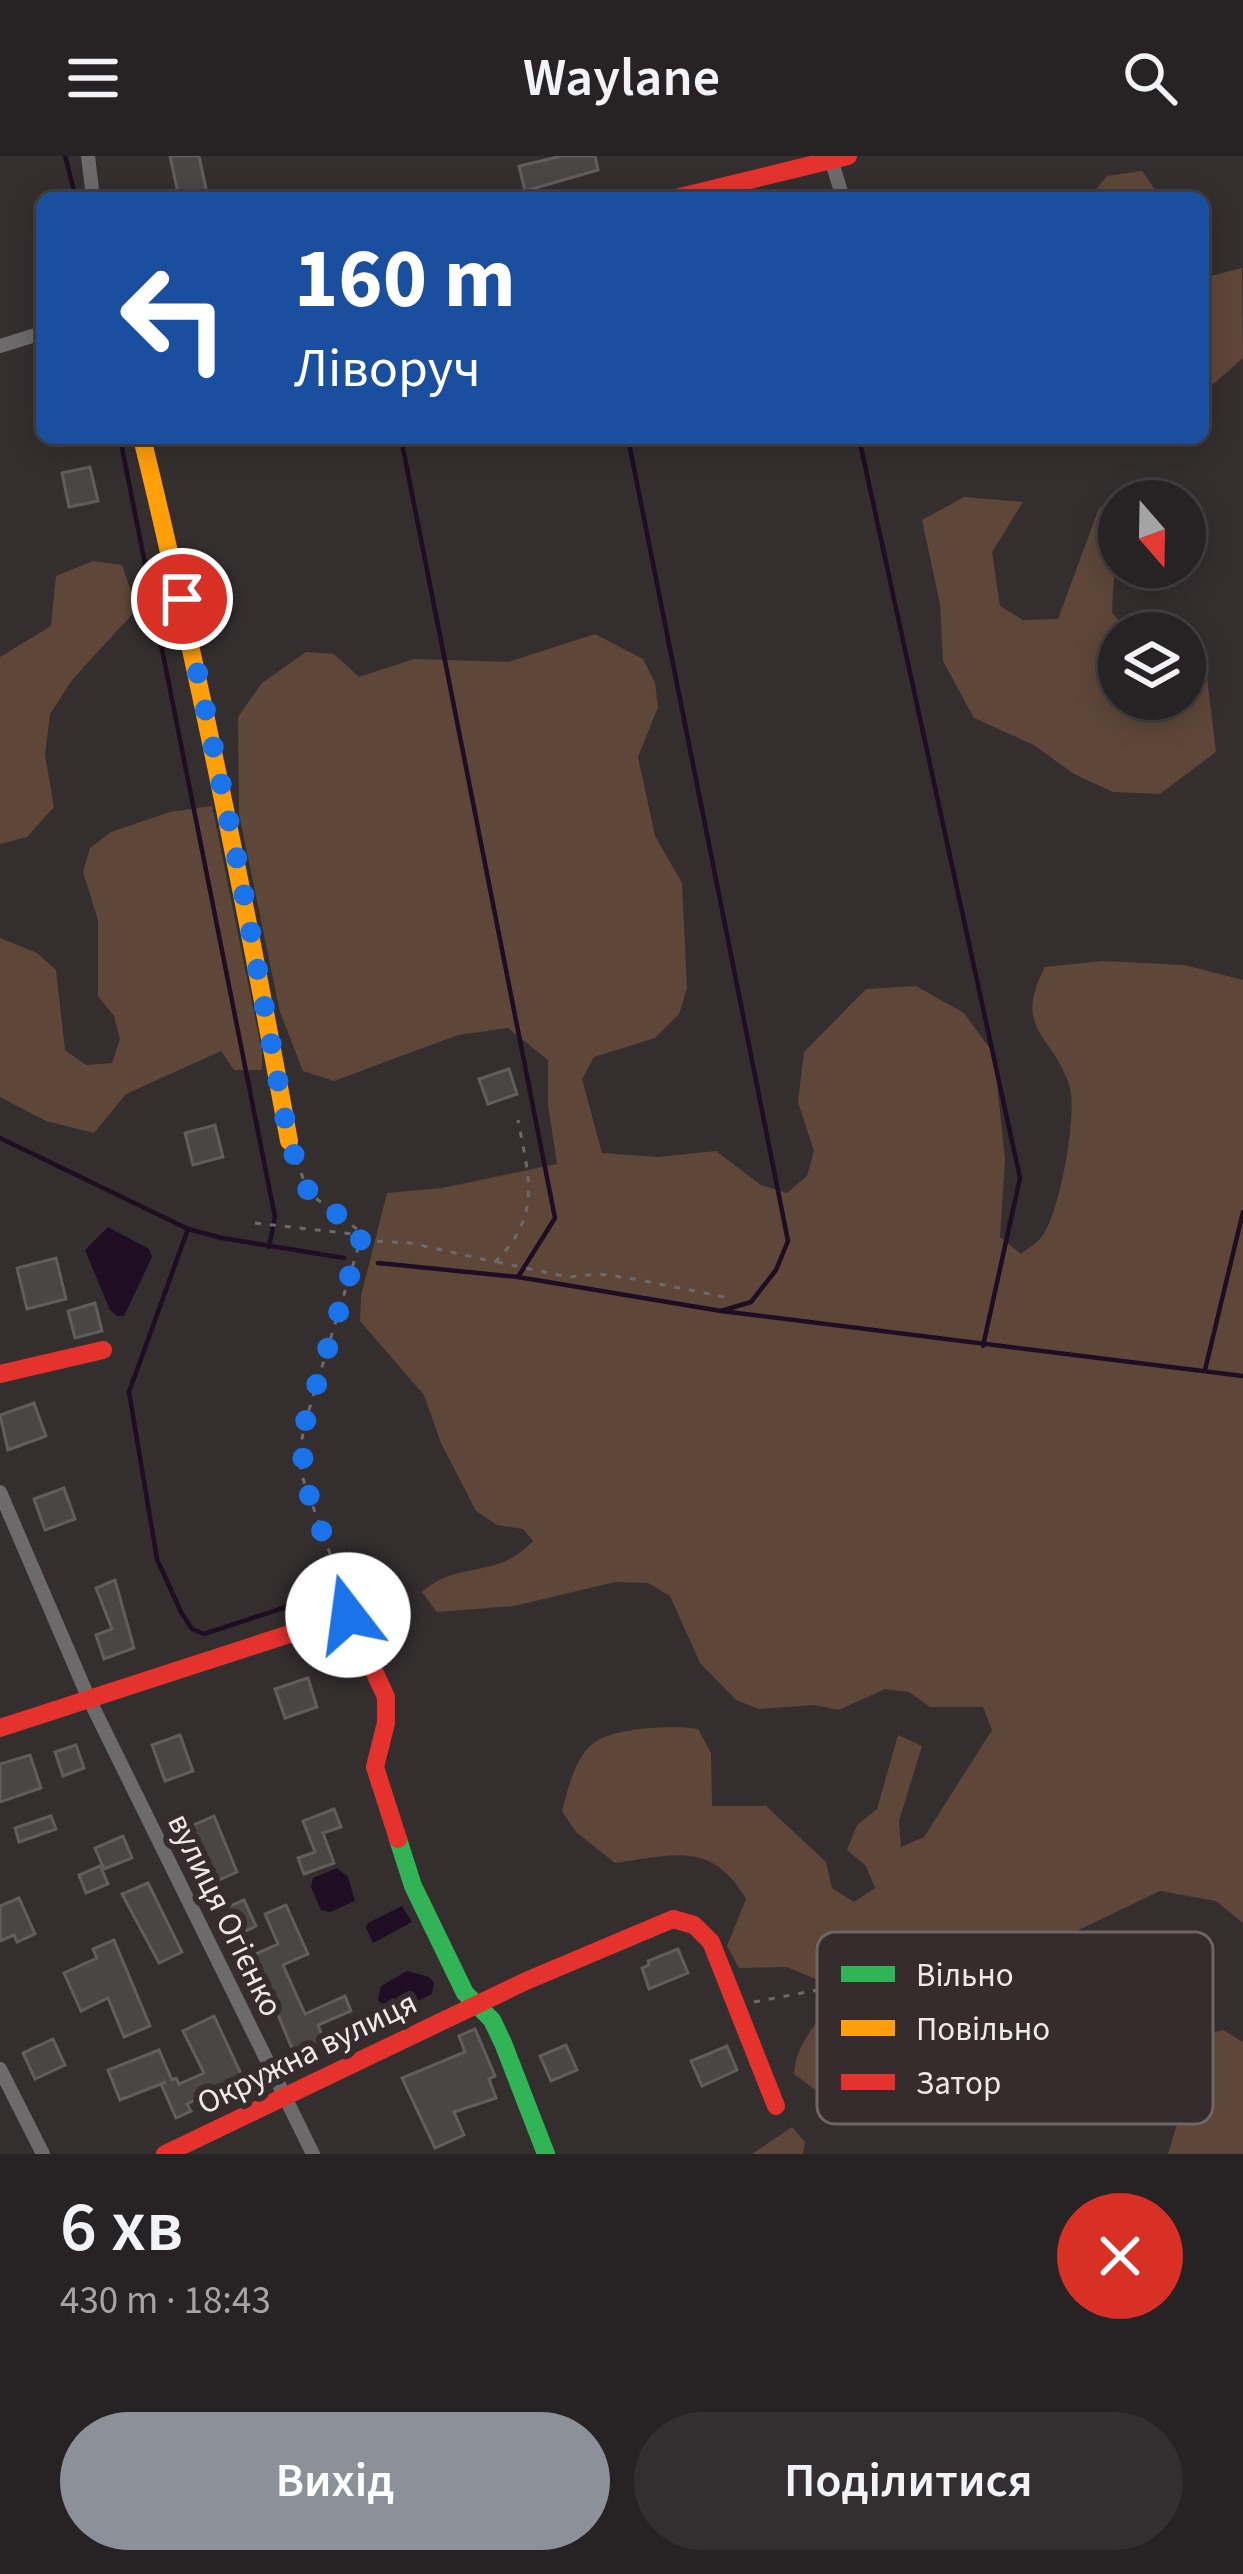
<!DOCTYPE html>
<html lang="uk">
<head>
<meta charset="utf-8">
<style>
	body { margin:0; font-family:"Source Sans 3",sans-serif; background:#332f30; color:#f1f3f6; height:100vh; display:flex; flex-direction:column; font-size:45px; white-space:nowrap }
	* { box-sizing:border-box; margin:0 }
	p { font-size:39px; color:#a4a4a6 }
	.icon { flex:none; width:66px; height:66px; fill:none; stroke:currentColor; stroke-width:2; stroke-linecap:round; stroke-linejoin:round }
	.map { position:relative; height:1998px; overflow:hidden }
	.side { display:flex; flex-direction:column; background:#272223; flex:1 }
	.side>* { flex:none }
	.top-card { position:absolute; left:36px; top:36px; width:1173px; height:252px; border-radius:18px; box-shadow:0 6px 30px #0003,0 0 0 3px #433f41; background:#1a4fa0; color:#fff; overflow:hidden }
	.needle { width:78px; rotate:160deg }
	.tools { position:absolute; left:1098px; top:324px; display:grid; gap:24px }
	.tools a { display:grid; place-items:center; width:108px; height:108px; border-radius:50%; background:#272223; box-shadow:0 6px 30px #0003,0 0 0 3px #433f41; font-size:60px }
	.pin { position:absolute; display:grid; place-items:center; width:102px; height:102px; color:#fff; margin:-51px; border:6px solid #fff; border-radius:50%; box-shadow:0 3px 12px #0007 }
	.me { position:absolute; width:132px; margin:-66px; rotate:345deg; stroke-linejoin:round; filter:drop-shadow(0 0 9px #0008) }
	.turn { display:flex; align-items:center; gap:42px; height:252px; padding:0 60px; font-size:54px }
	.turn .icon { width:156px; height:156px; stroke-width:2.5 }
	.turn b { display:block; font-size:84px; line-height:102px }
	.round { display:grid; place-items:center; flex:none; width:126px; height:126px; border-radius:63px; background:#332f30 }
	.headline { display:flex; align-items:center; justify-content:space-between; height:204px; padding:0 60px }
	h1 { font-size:72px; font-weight:600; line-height:90px }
	.primary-button { display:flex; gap:24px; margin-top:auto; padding:24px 60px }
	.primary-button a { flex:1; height:138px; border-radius:72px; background:#8c9099; color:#fff; font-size:48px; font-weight:600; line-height:138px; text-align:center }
	.primary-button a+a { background:#332f30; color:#f1f3f6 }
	header { display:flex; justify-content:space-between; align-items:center; height:156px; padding:0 60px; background:#272223; font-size:54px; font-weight:600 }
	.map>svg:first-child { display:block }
</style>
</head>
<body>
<header><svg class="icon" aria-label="menu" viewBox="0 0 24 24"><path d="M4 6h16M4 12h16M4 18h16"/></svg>Waylane<svg class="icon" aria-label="search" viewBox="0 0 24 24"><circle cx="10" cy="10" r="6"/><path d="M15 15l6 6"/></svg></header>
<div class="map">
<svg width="1243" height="1998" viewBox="0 0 1243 1998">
	<rect width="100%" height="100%" fill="#342e2f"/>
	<g fill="#5e4739">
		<path d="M1142,15l19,27h-72l18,-22z"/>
		<path d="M1242,112l1,90 -40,35v-115z"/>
		<path d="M1144,329l-4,16h-21c0,39 -6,73 -7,112l19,20h-12v66h66v-49l22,27 9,75 -56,42 -47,-2 -39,-18 -40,-29 -60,-27 -31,-57 -3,-57 -18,-84 42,-23 59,5 -31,50 8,54 23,14 35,-1 41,-111z"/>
		<path d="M93,405l29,4 15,44 -65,71 -22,34 -5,41 9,52 -27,30 -27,7v-187l51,-31 5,-50z"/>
		<path d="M595,478l48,25 12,24 3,24 -20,50 17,79 27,47 5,105 -8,26 -24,24 -61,19 -12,22 20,74 56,4 58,-6 45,34 26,8 20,-17 7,-25 -16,-49 6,-50 62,-63 50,-3 48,27 30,41 11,106 -5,77 21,17c7,-6 17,-11 22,-19 17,-23 34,-119 27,-147 -15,-54 -59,-56 -25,-121l57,-6 82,4 59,15v943l-27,-22 -56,-10 -115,55 -56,50 -50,7 -23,11 -77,65 -25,10 -20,-15c3,-41 31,-48 38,-88l-45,-19 -48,1 -12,-22 19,-47c-34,-59 -73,-44 -131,-36l-39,-31 -14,-21c6,-22 13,-55 33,-69 22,-15 79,-17 103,-13l13,24 1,53h54l60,56 6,26 22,14 21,-14 -9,-22 -19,-16 10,-25 20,-16 21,-74 24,11 -23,75 2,26 23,-10 68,-107 -9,-23h-53l-21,-15 -24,-3 -46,21 -25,-5 -55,4 -23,-9 -36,-37 -30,-67 -22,-13 -33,-1 -101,24 -77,6 -15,-20c37,-33 73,-11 111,-51l-10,-12 -26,-4 -21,-14 -35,-68 -17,-48 -64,-74 1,-25 26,-103 55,-5 115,-24 -9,-59v-45l-40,-32 -50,7 -124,46 -31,-10 -23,-59 -41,-198 -1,-97 24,-34 44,-31 28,2 25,23 55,-18 94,3z"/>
		<path d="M212,650l50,246v18h-28l-13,-19 -95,43 -32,39 -48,-12 -46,-24v-159l37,15 19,17 9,80 21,15 26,-2 8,-24 -6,-23 -16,-20v-76l-15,-48 7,-24 21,-16 59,-20z"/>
		<path d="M1223,1874l20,12v112h-75l14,-46 -39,-34 4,-26z"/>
		<path d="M792,1971l13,15 -2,12h-51z"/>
	</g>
	<g fill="#1e0d23">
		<path d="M108,1071l41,22 3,8 -28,59h-7l-7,-6 -25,-60z"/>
		<path d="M337,1712l11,9 7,24 -25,11 -9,-2 -10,-23 2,-9z"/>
		<path d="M402,1750l10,16 -39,21 -7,-15 2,-5z"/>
		<path d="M407,1815l22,6 5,6 -2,11 -18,9 -31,2 -5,-5 3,-14z"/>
	</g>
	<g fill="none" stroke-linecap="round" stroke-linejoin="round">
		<g stroke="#1e0d23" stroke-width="4.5">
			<path d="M65,0l11,42"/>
			<path d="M120,282l155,779 -6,30"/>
			<path d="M401,282l154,780 -37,59"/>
			<path d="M628,282l160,803 -12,29 -25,32 -30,9"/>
			<path d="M859,282l161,740 -37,168"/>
			<path d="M0,982l188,91 34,9 122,20"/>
			<path d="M188,1073l-59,163 28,167 24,53 11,17 12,5 82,-27 40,3"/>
			<path d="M378,1107l140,14 203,34 522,65"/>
			<path d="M1205,1214l38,-158"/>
		</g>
	</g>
	<g fill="#4b4646" stroke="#625d5d" stroke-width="3">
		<path d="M170,0h29l9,42h-29z"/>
		<path d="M562,0h33l3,14 -73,21 -6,-25z"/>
		<path d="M90,311l8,34 -29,6 -7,-34z"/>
		<path d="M509,913l8,25 -29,10 -9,-25z"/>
		<path d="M215,969l8,32 -30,8 -8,-32z"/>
		<path d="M56,1102l10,41 -39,10 -10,-41z"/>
		<path d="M95,1147l7,28 -27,7 -7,-27z"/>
		<path d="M34,1247l12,33 -38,14 -8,-35z"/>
		<path d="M64,1332l11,31 -30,11 -11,-31z"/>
		<path d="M115,1424l19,68 -30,11 -8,-24 16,-6 -16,-41z"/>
		<path d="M308,1522l9,29 -32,11 -10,-29z"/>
		<path d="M180,1579l13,36 -28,10 -13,-36z"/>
		<path d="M76,1589l8,23 -21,8 -8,-24z"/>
		<path d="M30,1599l11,33 -41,14v-38z"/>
		<path d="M334,1653l7,18 -18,6 11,30 -30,11 -6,-16 17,-6 -12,-31z"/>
		<path d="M51,1660l5,13 -37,13 -4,-14z"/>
		<path d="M214,1660l23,56 -25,11 -27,-54z"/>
		<path d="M123,1680l9,22 -28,11 -9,-21z"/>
		<path d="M100,1710l8,18 -22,9 -7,-18z"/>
		<path d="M148,1727l34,69 -23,11 -37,-69z"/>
		<path d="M19,1742l16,36 -18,8 -3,-7 -14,6v-35z"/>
		<path d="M244,1744l12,26 -19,9 -12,-27z"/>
		<path d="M286,1749l22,49 -25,11 22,49 40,-18 6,15 -33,14 8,21 -30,12 -35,-84 -4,2 -8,-19 29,-13 -13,-30z"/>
		<path d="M114,1784l36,86 -26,11 -16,-39 -27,13 -17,-38 33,-15 -4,-9z"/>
		<path d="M678,1793l10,24 -39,16 -7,-21 7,-3 -1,-4z"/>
		<path d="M214,1860l29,62 -56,26 4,7 -15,7 -15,-34 5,-2 -46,18 -12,-30 51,-20 13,30 4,-2 3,6 25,-11 -21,-42z"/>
		<path d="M475,1873l20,47 -6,3 7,19 -42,14 10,23 -29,13 -33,-70 63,-26 -6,-16z"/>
		<path d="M53,1883l12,26 -30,14 -12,-26z"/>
		<path d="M566,1889l11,25 -26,11 -11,-25z"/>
		<path d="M727,1890l10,24 -35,16 -11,-25z"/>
	</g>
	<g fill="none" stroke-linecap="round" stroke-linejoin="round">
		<g stroke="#6d6a6b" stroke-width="3" stroke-dasharray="6 9" stroke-linecap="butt">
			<path d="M296,1003l11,30 11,11 55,41 38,2 84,19c47,-46 34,-84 23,-142"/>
			<path d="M255,1067l107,12 -57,188 -6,32 3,21 43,119"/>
			<path d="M497,1106l71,15 30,-3 31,4 101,20"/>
			<path d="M754,1846l117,-22 51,36 64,57 54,27"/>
		</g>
		<g stroke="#6d6a6b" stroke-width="14">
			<path d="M88,0l5,42"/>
			<path d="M830,0l13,42"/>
			<path d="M0,190l42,-13"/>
			<path d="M0,1336l89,207 224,455"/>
			<path d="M0,1913l43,85"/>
		</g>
		<path stroke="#30b455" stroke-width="18" d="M398,1683l15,47 52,107 27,27 11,23 43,111"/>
		<path stroke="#ff9f0a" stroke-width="18" d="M142,282c57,233 104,467 147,703"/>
		<g stroke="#e5322d" stroke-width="18">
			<path d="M676,42l172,-42"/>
			<path d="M0,1218l103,-24"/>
			<path d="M0,1572l348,-113 38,82v26l-11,44 23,72"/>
			<path d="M165,1998l361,-173 147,-62 21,6 17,17 65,164"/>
		</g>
	</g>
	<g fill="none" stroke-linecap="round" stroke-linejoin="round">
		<path stroke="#1a73e8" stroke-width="21" stroke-dasharray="0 37.8" d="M182,443l58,274 49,268 18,48 55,46 -57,188c-13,75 32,120 43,192"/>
	</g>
	<g text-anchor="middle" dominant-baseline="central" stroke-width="12" stroke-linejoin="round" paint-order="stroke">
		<g font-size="33" fill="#f0e9ea" stroke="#362c2e">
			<text transform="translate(225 1759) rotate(64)">вулиця Огієнко</text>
			<text transform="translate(307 1897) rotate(-26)">Окружна вулиця</text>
		</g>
	</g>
	<rect x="817" y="1776" width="396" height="192" rx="18" fill="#362c2e" stroke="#6e6566" stroke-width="3"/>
	<rect x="841" y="1810" width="54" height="16" fill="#30b455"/>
	<rect x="841" y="1864" width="54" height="16" fill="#ff9f0a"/>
	<rect x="841" y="1918" width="54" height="16" fill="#e5322d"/>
	<g font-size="33" fill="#f0e9ea">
		<text x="916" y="1830">Вільно</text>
		<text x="916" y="1884">Повільно</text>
		<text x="916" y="1938">Затор</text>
	</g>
</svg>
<div class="tools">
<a><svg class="needle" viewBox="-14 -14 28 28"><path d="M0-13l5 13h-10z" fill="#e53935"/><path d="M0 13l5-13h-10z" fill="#a4a4a6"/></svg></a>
<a><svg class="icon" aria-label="layers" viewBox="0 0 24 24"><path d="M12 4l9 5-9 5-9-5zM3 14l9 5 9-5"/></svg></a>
</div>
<div class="pin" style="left:182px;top:443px;background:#d93025"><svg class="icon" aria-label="arrive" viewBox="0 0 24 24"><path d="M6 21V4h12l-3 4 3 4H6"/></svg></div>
<svg class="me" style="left:348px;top:1459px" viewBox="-20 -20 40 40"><circle r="19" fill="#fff"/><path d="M0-13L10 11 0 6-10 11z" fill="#1a73e8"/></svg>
<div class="top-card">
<div class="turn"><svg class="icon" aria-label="left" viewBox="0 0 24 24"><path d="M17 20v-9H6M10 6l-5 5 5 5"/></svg><div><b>160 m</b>Ліворуч</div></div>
</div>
</div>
<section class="side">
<div class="headline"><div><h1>6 хв</h1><p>430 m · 18:43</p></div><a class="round" style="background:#d93025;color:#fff"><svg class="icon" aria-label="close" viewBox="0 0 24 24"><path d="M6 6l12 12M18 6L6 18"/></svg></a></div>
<div class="primary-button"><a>Вихід</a><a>Поділитися</a></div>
</section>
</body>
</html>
